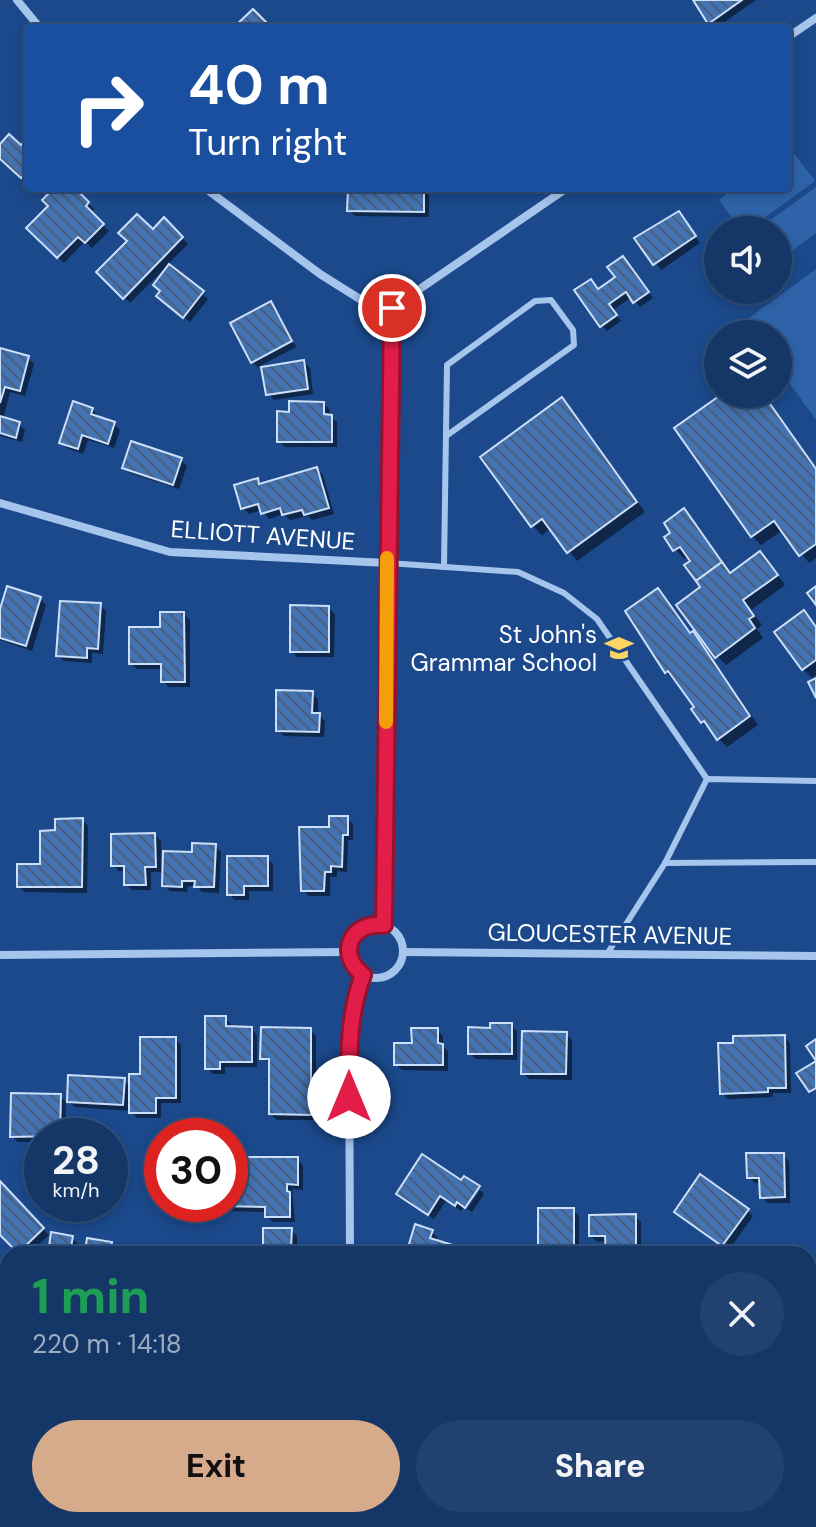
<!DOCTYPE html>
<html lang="en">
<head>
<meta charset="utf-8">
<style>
	body { margin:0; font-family:"DM Sans",sans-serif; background:#214271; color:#f1f3f6; height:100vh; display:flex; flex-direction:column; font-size:30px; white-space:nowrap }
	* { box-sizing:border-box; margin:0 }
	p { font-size:26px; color:#9dacc0 }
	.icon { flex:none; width:44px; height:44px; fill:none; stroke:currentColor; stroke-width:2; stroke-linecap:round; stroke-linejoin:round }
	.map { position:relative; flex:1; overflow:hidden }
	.side { position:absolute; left:0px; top:1246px; width:816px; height:282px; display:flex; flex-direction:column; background:#143768; border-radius:24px 24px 0 0; box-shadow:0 4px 12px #0003,0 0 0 2px #33517c }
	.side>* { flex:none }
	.guide { position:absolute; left:24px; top:24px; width:768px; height:168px; border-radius:8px; box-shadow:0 4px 12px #0003,0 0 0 2px #33517c; background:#1a4fa0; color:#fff; overflow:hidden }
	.buttons { position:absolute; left:704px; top:216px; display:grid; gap:16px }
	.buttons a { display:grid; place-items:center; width:88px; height:88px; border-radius:50%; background:#143768; box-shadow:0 4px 12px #0003,0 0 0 2px #33517c; font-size:40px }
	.speed { position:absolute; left:24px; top:1118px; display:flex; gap:16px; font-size:40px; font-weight:700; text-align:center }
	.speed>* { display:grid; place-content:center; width:104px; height:104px; border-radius:50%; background:#143768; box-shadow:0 4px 12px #0003,0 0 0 2px #33517c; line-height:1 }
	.speed small { font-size:20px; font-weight:400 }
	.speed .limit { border:12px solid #d22; background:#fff; color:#111 }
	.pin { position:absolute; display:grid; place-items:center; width:68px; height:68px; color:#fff; margin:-34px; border:4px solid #fff; border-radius:50%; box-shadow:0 2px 8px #0007 }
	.me { position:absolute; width:88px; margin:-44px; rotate:0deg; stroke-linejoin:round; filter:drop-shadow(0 0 6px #0008) }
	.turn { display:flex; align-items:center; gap:28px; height:168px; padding:0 32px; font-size:36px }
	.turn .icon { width:104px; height:104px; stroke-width:2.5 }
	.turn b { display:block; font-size:56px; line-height:68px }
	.round { display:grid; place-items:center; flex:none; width:84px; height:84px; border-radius:42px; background:#214271 }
	.headline { display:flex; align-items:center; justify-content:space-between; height:136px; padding:0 32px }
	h1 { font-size:48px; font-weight:800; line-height:60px; color:#1e9e55 }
	.action { display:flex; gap:16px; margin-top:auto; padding:16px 32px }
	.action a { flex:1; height:92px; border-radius:48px; background:#d6ab8b; color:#111; font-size:32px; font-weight:800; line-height:92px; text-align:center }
	.action a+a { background:#214271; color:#f1f3f6 }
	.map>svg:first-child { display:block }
</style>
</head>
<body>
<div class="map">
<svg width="816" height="1527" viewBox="0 0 816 1527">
	<defs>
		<pattern id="building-back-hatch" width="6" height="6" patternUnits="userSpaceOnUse" patternTransform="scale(2)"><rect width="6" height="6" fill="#4473b3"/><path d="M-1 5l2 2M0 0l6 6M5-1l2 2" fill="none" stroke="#485e7a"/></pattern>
	</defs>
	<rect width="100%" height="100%" fill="#1b498b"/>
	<g fill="#2e63a9">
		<path d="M790,148l25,33 -67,49h-7l-22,-30 16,-12h53v-39z"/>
		<path d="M816,187v46l-38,28v-31h-21z"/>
		<path d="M816,269v151l-38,-53v-33h-24l-9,-13z"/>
	</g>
	<g fill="#0007">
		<path d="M696,0h60l-40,28 -6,-5z"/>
		<path d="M0,147l28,2v34l-28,-26z"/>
		<path d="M57,188h15l22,21 -4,4 19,18 -17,17 -7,-7 -21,22 -35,-35 21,-22z"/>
		<path d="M350,188h79v29l-74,-1 -6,-6z"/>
		<path d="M684,219l16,24 -39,27 -24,-32z"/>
		<path d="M164,220l24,24 -21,21 41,34 -18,23 -26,-20 4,-34 -2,-1 -36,36 -31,-31z"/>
		<path d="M629,264l24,34 -13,9 -8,-10 -19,13 8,11 -14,10 -6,-6 -2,-35 18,-13z"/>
		<path d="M271,304l6,6 19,37 -38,20 -6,-5z"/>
		<path d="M0,350l28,8 6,6 -9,32 -15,-4 -7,27 16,5 6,6 -3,12 -22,-6z"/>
		<path d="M304,362l6,6 3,26 -39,6 -6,-6z"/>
		<path d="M725,394h39l52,74v90l-7,5 -26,-33 -22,15 -9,-9z"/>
		<path d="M324,404l6,6 -1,6 8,6v25h-52l-6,-6 12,-27z"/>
		<path d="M92,409l6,6 -1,3 17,6 6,6 -6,18 -26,-8 -5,14 -16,-6 -6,-6z"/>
		<path d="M570,409l75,103 -68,49 -26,-33 -9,7 -9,-9 -50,-69z"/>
		<path d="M181,460l6,6 -8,23 -49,-16 -6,-6z"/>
		<path d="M317,469l6,6 11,39 -22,6 -4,-4 -18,4 -6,-6 -15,5 -7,-9 -13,4 -6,-6 14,-28 5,5z"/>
		<path d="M684,511l48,64 37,-12 16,22 -34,25 11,15 -5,4 6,9 -37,27 -9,-9 -15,-69 -9,-26 -4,-5 -5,3 -18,-21 7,-5z"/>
		<path d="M658,591l33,43 11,9 56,82 -31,22 -25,-25 -5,-15 -31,-35z"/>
		<path d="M40,599l6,6 -14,46 -32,-11v-24z"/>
		<path d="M100,605l6,6 -3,43 -11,-1v10l-28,-2 -6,-6z"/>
		<path d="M329,608l6,6 -1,43h-37l-5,-6z"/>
		<path d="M803,613l13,13v49l-4,3 -9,-9z"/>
		<path d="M184,614l6,6v67h-21l-6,-6v-12h-26l-6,-6 31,-34z"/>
		<path d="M312,693l6,6v15l7,7 -1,16 -40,-1 -6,-6z"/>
		<path d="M347,818l6,6v16h-5l-1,32 -10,-1v6h-7v19h-21l-6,-6 28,-61z"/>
		<path d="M82,820l6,6 -1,67 -62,-1 -6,-6 23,-20 15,-34z"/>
		<path d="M155,835l6,6v31h-10v18h-19l-6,-6v-13h-7l-6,-6z"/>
		<path d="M215,846l6,6 -2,41 -17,-1 -5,-6h-9l-1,6 -17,-1 -6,-6 30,-31z"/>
		<path d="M267,858l6,6v27h-24v9h-14l-6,-6z"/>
		<path d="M225,1018l6,6v4l21,1 5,6v32h-32v7h-12l-6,-6z"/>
		<path d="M511,1025l6,6v29l-41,-1 -6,-6 22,-23z"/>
		<path d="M310,1030l6,6v84h-39l-6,-6v-50l-9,-6z"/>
		<path d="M437,1030l6,6v10l5,6v19l-46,-1 -6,-6 18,-19z"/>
		<path d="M566,1034l6,6v40l-43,-1 -6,-6z"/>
		<path d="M784,1037l6,6 1,50h-18v4l-45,2 -6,-6 13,-48z"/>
		<path d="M175,1039l6,6v58h-20v15h-24l-6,-7 -56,-4 -6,-5 55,-22 7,8z"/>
		<path d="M60,1096l6,6 -1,34h-23v6h-24l-6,-6z"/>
		<path d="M783,1155l6,6 1,42h-22l-6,-6v-14h-7l-6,-6z"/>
		<path d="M230,1159h67l6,6v25l-11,-1 3,33h-22l-6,-6v-4l-42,-1 -6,-7h11z"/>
		<path d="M462,1183l15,4 -16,24 -15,-10 -12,18 -29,-20z"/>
		<path d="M0,1184l49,51 -21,19h-7l-21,-22z"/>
		<path d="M480,1190l4,4 -12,18 -5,-3z"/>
		<path d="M573,1210l6,6v38h-58h19z"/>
		<path d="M747,1210l6,6 -24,34 -47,-33z"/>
		<path d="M635,1216l6,6v32h-33l-1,-13 -10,1 -6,-6z"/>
		<path d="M291,1230l6,6v17l-65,1 33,-5z"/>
		<path d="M432,1232l6,6 -2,4 39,12h-66z"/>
		<path d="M72,1238l6,6 -1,7 10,1 24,-8 6,6 -1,4h-66z"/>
		<path d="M808,1439l6,6 -6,5z"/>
		<path d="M591,1520h34l-3,7h-13z"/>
		<rect x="672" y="1520" width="57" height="7"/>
	</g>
	<g fill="url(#building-back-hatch)" stroke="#ccdff9" stroke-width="2">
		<path d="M693,0h49l-34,24z"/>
		<path d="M253,9l19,19h-39z"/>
		<path d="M9,134l12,11 3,-3 4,4v25l-7,7 -21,-19v-15z"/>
		<path d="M54,188h21l14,14 -3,4 18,18 -19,19 -7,-6 -21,21 -31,-30 22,-22 -6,-6z"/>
		<path d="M348,188h76v24l-77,-1z"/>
		<path d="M679,211l17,25 -43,29 -19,-27z"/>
		<path d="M137,214l16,15 11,-12 19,20 -60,62 -27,-27 31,-31 -9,-8z"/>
		<path d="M623,256l26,36 -16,11 -7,-11 -17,12 8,11 -17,12 -26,-37 17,-11 7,10 17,-12 -8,-10z"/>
		<path d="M169,264l35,27 -21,27 -27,-22 4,-5 -7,-6z"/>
		<path d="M271,301l21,40 -41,22 -21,-40z"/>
		<path d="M0,348l29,8 -9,35 -15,-4 -5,16z"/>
		<path d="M304,360l4,29 -42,6 -5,-28z"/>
		<path d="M722,394h41l53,75v75l-17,12 -25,-35 -23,16 -77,-109z"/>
		<path d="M562,397l75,105 -70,51 -25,-34 -11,8 -51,-70z"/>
		<path d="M73,401l20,7 -2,6 24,8 -7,22 -26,-9 -4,14 -19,-6z"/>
		<path d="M289,401l35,1v12l8,1v27h-55v-31l12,1z"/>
		<path d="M0,416l20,6 -4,16 -16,-5z"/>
		<path d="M131,441l51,17 -9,27 -51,-17z"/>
		<path d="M317,467l12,41 -25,7 -2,-5 -20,5 -2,-7 -19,6 -3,-10 -17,5 -7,-24 24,-7 1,6z"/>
		<path d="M684,508l38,54 -26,19 -12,-16 6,-4 -10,-14 -7,4 -9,-14 6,-4 -6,-10z"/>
		<path d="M760,551l18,24 -35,25 11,16 -5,3 6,9 -40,30 -39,-53 24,-18 -4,-6 26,-19 8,11z"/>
		<path d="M7,586l34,11 -15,49 -26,-8v-29z"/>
		<path d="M816,586v19l-9,-12z"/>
		<path d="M658,588l32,45 3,-2 57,85 -33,24 -13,-19 -3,2 -10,-14 3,-2 -26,-36 -3,2 -40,-62z"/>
		<path d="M60,601l41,2 -3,46 -11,-1v10l-31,-2z"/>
		<path d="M290,605l39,1v46h-39z"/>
		<path d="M804,610l12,17v33l-14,10 -28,-38z"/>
		<path d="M160,612h24l1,70h-24v-18h-32v-37h31z"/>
		<path d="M816,678v20l-8,-16z"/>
		<path d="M276,690l37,1 -1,22h8l-1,19 -43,-1z"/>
		<path d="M329,816h19v19h-5l-1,32 -11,-1v6h-6l-1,19h-23l-2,-64h30z"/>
		<path d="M83,818l-1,69h-65v-23h23v-33l15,-1v-11z"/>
		<path d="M155,833l1,34h-11l1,18h-22v-19h-13v-32z"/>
		<path d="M192,843l24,1 -2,43h-20l1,-6h-13v6l-20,-1 1,-35 29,1z"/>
		<path d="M227,856h41v30h-24v9h-17z"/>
		<path d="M205,1016h21v10l26,1v35h-32v7h-15z"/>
		<path d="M490,1023h22v31h-44v-27l22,1z"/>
		<path d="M261,1027l50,1v87l-42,-1v-55h-9z"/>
		<path d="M411,1028h27v15l5,1v21h-49v-22h18z"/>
		<path d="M522,1031l45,1 -1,42h-45z"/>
		<path d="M785,1035l1,53h-18v4l-48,2 -2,-51h15v-7z"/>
		<path d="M140,1037h36v61h-20v15h-27v-39h11z"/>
		<path d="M816,1039v49l-7,4 -13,-19 20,-12 -10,-15z"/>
		<path d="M68,1075l57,3 -2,27 -56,-3z"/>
		<path d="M11,1093l50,1 -1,42 -50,1z"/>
		<path d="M746,1153h38l1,44 -25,1 -1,-20h-12z"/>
		<path d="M422,1154l39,26 3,-4 16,10 -15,22 -8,-6 -2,4 -15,-10 -12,19 -32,-21z"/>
		<path d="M230,1157h68v28l-11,-1v7l3,1v25h-25v-10l-48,-1v-2h13z"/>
		<path d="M700,1174l49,35 -27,37 -48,-34z"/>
		<path d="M0,1181l44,47 -26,25 -18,-18z"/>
		<path d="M538,1208h36v46h-55v-2h19z"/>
		<path d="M636,1214v40h-30l-1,-18h-16v-21z"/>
		<path d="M415,1224l18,6 -3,8 52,16h-76z"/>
		<path d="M263,1228h29l-1,20h-5v6h-56v-8l33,1z"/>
		<path d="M51,1232l22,4 -2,12 14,2 2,-12 25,4 -2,12h-62z"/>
		<path d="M809,1273h7v29h-8z"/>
		<path d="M215,1520h57l8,7h-58z"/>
		<path d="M597,1520h20l-3,7z"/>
		<rect x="670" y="1520" width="54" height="7"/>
		<path d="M790,1520h18l8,7h-59v-2h29z"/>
	</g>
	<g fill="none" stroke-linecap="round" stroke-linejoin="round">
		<g stroke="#a6c5ed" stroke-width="6">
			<path d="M388,563l130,9 46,21 33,26 110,160"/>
			<path d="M444,567l3,-202 88,-64 16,-1 22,30 1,15 -128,91"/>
			<path d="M665,863l151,-1"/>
			<path d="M607,954l58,-91 42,-84 109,2"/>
		</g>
		<g stroke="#a6c5ed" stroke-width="8">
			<path d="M17,0l23,28"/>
			<path d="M788,37l28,-19"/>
			<path d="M205,188l115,86 43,27 29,7 -8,617"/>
			<path d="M392,308l175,-120"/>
			<path d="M0,503l170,49 217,11"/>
			<circle cx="376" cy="951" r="27"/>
			<path d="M403,952l413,4"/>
			<path d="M0,955l349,-3"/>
			<path d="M350,1254l-1,-220 4,-32 10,-27"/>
			<path d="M808,1342h8"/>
		</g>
		<g stroke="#d3e3f9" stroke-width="16">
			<path d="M0,1400l8,14"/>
			<path d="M59,1520l3,7"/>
		</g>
	</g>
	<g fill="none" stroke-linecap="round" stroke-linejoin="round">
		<defs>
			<path id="route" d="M349,1097c0,-43 -1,-82 14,-122 -27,-21 -12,-54 21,-50l8,-617"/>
		</defs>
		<use href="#route" stroke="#92132f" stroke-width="20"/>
		<use href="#route" stroke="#e11d48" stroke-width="14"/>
		<path stroke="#f59e0b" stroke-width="14" d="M386,722l1,-164"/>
	</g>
	<defs>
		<symbol id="school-bare" viewBox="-9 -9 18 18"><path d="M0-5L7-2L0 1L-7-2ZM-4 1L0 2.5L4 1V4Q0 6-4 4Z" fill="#fed563" stroke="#1b498b" stroke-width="2.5" paint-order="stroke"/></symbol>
	</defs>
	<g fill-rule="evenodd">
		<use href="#school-bare" x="599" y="628" width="40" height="40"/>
	</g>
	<g text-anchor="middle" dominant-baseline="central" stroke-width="6" stroke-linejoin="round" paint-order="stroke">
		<g font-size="24" fill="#fff" stroke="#1b498b">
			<text transform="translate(263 535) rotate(4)">ELLIOTT AVENUE</text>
			<text transform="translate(610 934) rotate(1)">GLOUCESTER AVENUE</text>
		</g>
		<g font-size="24" fill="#fff" stroke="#1b498b" text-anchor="end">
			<text x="597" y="634">St John's<tspan x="597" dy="28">Grammar School</tspan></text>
		</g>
	</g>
</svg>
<div class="buttons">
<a><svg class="icon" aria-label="sound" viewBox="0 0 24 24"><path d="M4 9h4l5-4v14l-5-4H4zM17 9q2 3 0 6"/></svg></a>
<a><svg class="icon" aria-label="layers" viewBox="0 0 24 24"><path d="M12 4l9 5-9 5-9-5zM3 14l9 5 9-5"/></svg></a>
</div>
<div class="speed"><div>28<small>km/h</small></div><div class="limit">30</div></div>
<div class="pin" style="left:392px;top:308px;background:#d93025"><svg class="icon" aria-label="arrive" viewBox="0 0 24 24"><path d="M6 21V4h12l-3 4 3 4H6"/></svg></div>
<svg class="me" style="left:349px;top:1097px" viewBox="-20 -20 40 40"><circle r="19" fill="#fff"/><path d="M0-13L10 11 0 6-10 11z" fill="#e11d48"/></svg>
<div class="guide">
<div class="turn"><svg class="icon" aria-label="right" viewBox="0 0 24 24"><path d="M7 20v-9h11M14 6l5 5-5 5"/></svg><div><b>40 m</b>Turn right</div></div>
</div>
<section class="side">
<div class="headline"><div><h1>1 min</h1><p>220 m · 14:18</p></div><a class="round"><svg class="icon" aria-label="close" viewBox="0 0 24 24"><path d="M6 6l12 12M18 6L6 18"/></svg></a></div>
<div class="action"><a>Exit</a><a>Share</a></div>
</section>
</div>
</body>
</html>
